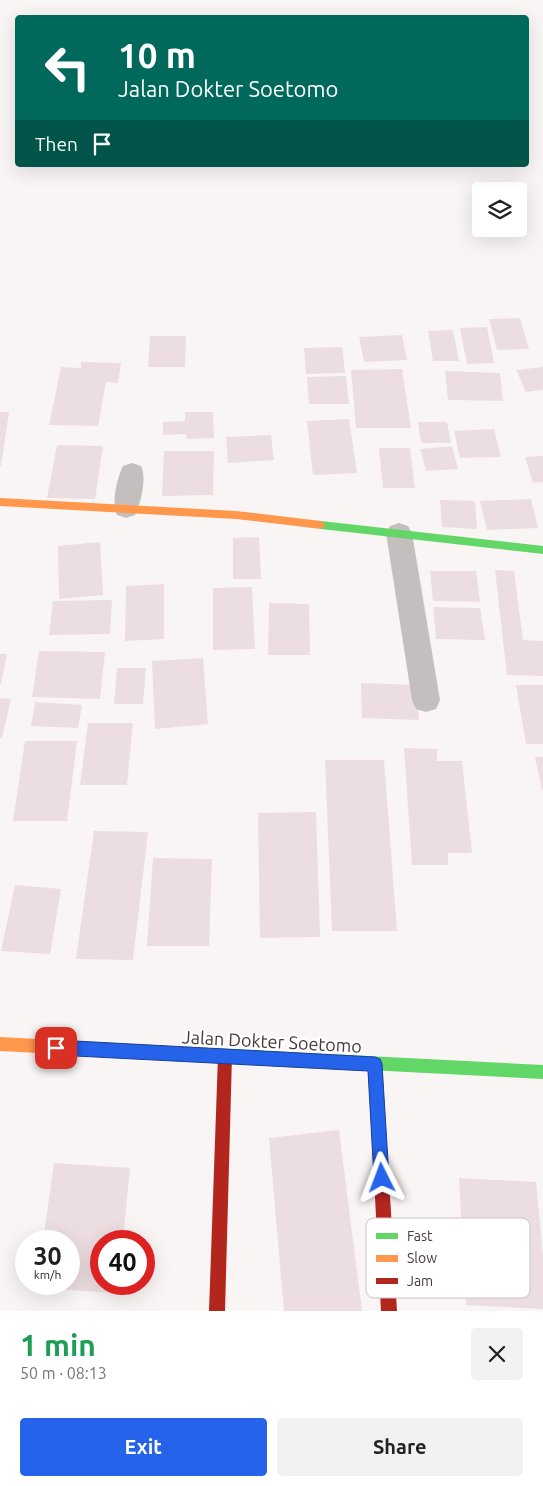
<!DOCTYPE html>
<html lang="en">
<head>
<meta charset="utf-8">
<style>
	body { margin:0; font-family:Ubuntu,sans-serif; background:#f2f2f2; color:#222; height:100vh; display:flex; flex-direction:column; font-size:19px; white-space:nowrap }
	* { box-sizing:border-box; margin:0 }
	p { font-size:16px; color:#767676 }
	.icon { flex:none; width:28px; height:28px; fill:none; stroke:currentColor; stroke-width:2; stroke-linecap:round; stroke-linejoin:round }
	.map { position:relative; height:1311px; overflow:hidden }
	.side { display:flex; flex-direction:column; background:#fff; flex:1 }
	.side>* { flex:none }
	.hud { position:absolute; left:15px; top:15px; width:514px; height:152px; border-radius:5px; box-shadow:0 5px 20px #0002; background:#00695c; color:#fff; overflow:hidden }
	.fabs { position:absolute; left:472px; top:182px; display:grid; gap:10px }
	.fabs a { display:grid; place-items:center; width:55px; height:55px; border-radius:5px; background:#fff; box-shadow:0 5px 20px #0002; font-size:25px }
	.speed { position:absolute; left:15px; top:1230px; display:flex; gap:10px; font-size:25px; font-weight:700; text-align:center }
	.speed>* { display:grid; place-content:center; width:65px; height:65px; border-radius:50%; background:#fff; box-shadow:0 5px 20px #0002; line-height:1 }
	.speed small { font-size:12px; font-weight:400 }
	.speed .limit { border:8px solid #d22; background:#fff; color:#111 }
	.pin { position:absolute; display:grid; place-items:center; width:42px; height:42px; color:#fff; margin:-21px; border-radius:10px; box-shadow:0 2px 8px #0006 }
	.me { position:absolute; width:55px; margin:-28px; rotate:357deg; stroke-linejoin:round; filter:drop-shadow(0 0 4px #0008) }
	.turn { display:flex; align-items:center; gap:18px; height:105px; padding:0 20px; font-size:22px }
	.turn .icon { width:65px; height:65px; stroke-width:2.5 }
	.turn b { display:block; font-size:35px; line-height:42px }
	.then { display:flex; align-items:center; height:48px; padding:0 20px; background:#0003; gap:10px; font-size:19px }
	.round { display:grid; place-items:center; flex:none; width:52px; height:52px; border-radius:5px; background:#f2f2f2 }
	.overview { display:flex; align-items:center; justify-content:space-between; height:85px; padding:0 20px }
	h1 { font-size:30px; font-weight:600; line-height:38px; color:#1e9e55 }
	.button { display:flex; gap:10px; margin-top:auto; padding:10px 20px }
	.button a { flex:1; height:58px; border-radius:5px; background:#2563eb; color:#fff; font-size:20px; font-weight:600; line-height:58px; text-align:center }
	.button a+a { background:#f2f2f2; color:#222 }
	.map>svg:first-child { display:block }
</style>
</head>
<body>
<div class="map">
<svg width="543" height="1311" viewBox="0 0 543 1311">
	<rect width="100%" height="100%" fill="#faf5f5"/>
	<g fill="#ecdde0">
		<path d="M520,318l9,31 -32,1 -8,-31z"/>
		<path d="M487,327l7,36 -27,1 -7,-36z"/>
		<path d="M453,330l6,31h-26l-5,-30z"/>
		<path d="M402,335l5,25 -43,2 -5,-25z"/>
		<path d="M150,336h36l-1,31h-37z"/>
		<path d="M342,347l3,26 -39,1 -2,-26z"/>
		<path d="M81,362l40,1 -3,20 -12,-1 -8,44 -49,-1 12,-58 20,1z"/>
		<path d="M543,367v23l-17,2 -10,-22z"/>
		<path d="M402,369l9,59h-55l-5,-58z"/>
		<path d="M445,371l55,2 3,28 -55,-1z"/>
		<path d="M346,376l3,28h-40l-2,-27z"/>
		<path d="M0,412h9l-8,54h-1z"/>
		<path d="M185,412h28l1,26 -27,1 -1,-5 -23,1v-13l22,-1z"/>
		<path d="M349,419l8,54 -44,2 -6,-54z"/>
		<path d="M418,422h29l4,21h-30z"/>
		<path d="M494,429l7,28 -41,1 -6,-27z"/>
		<path d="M271,435l3,25 -46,3 -2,-26z"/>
		<path d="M57,445l46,1 -8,53 -48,-1z"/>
		<path d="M452,446l6,23 -32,2 -6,-22z"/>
		<path d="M379,448h31l5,40h-32z"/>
		<path d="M164,451h50l-1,44 -51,1z"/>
		<path d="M543,456v26l-10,1 -8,-26z"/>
		<path d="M531,499l7,29 -51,2 -7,-29z"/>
		<path d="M440,500l35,1 2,28 -35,-2z"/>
		<path d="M259,537l2,42h-28v-41z"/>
		<path d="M100,542l3,53 -44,4 -1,-53z"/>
		<path d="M495,570l19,1 9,69 20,1v35l-36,-1z"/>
		<path d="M430,571h46l4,31 -47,-1z"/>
		<path d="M164,584v55l-39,2 1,-55z"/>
		<path d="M252,587l3,62 -42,1v-62z"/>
		<path d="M112,600l-2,34 -61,1 4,-34z"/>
		<path d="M269,603l40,1 1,51h-42z"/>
		<path d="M433,607l47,1 5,32 -49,-1z"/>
		<path d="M39,651l66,1 -5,47 -68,-2z"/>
		<path d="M0,654h7l-6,30h-1z"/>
		<path d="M203,658l5,66 -53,5 -3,-68z"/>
		<path d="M117,668h29l-3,36h-29z"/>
		<path d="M361,683l56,2 2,35 -57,-2z"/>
		<path d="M516,685h27v59h-17z"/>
		<path d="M0,698l11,1 -9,39h-2z"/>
		<path d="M35,702l47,3 -4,23 -47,-2z"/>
		<path d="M88,723h45l-6,62h-47z"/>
		<path d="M25,741h52l-10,80h-54z"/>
		<path d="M404,748l33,1v12h25l10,92h-24v12h-36z"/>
		<path d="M535,757h8v33h-1z"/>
		<path d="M325,760h59l13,171h-65z"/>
		<path d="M316,812l4,125 -60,1 -2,-125z"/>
		<path d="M94,831l54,1 -15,128 -57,-1z"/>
		<path d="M153,858l59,1 -3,87h-62z"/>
		<path d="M15,885l46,4 -11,65 -49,-3z"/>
		<path d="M339,1130l23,181h-78l-15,-173z"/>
		<path d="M54,1163l76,5 -7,73h-22v43h17l-1,9 -80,-5v-4h32v-43h-26z"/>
		<path d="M459,1178l77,4 7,74v53l-77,-4z"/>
	</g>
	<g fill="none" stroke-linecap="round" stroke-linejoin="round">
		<g fill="#c4bfbe" fill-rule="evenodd">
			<path d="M132,463l9,3c6,11 0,37 -6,49l-9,3 -9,-3c-6,-12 0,-37 6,-49z"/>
			<path d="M399,523l9,3 4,7 28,167 -4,9 -10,3 -10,-3 -4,-9 -26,-167 4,-7z"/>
		</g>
		<g fill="#63d668" fill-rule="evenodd">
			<path d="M321,521l222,25v8l-222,-25 -5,-4z"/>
			<path d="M211,1048l332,17v14l-332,-17 -5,-2 -2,-5 2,-5z"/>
		</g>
		<g fill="#ff974d" fill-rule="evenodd">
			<path d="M0,498l236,13 85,10 5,4 -5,4 -85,-10 -236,-13z"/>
			<path d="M0,1037l211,11 5,2 2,5 -2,5 -5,2 -211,-11z"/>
		</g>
		<g fill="#b3261e" fill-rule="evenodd">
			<path d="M225,1049l5,2 2,5 -7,255h-16l9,-255 2,-5z"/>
			<path d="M375,1057l5,2 2,5 15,247h-16l-13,-247 2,-5z"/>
		</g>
	</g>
	<path fill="#2563eb" stroke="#184099" d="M56,1040l319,17 5,2 2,5 7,114 -2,5 -5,2 -6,-2 -2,-5 -6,-107 -312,-16 -5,-2 -2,-5 2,-6z"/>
	<g text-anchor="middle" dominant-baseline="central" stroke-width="4.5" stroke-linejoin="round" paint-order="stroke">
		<g font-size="18" fill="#483937" stroke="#fff">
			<text transform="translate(272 1041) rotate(3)">Jalan Dokter Soetomo</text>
		</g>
	</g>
	<rect x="366" y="1218" width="164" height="80" rx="8" fill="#fff" stroke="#c8c4c3" stroke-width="1"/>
	<rect x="376" y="1233" width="22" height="6" fill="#63d668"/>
	<rect x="376" y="1255" width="22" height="7" fill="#ff974d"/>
	<rect x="376" y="1278" width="22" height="6" fill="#b3261e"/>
	<g font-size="14" fill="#483937">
		<text x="407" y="1241">Fast</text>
		<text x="407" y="1263">Slow</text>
		<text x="407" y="1286">Jam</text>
	</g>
</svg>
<div class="fabs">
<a><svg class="icon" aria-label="layers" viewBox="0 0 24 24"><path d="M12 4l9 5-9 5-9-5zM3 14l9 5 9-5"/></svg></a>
</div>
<div class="speed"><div>30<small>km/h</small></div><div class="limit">40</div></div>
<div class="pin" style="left:56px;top:1048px;background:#d93025"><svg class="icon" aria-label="arrive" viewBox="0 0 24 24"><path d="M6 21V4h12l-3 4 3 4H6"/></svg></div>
<svg class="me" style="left:382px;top:1178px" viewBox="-20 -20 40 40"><path d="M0-17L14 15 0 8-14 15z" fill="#2563eb" stroke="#fff" stroke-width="4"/></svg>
<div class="hud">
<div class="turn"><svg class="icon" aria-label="left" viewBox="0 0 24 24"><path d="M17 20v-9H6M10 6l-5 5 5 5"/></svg><div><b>10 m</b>Jalan Dokter Soetomo</div></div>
<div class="then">Then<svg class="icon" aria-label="arrive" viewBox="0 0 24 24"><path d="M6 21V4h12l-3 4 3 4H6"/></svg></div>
</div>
</div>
<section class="side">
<div class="overview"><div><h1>1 min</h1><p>50 m · 08:13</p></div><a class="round"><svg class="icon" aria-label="close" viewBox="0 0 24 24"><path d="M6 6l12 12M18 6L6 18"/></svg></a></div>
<div class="button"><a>Exit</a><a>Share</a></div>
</section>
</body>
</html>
